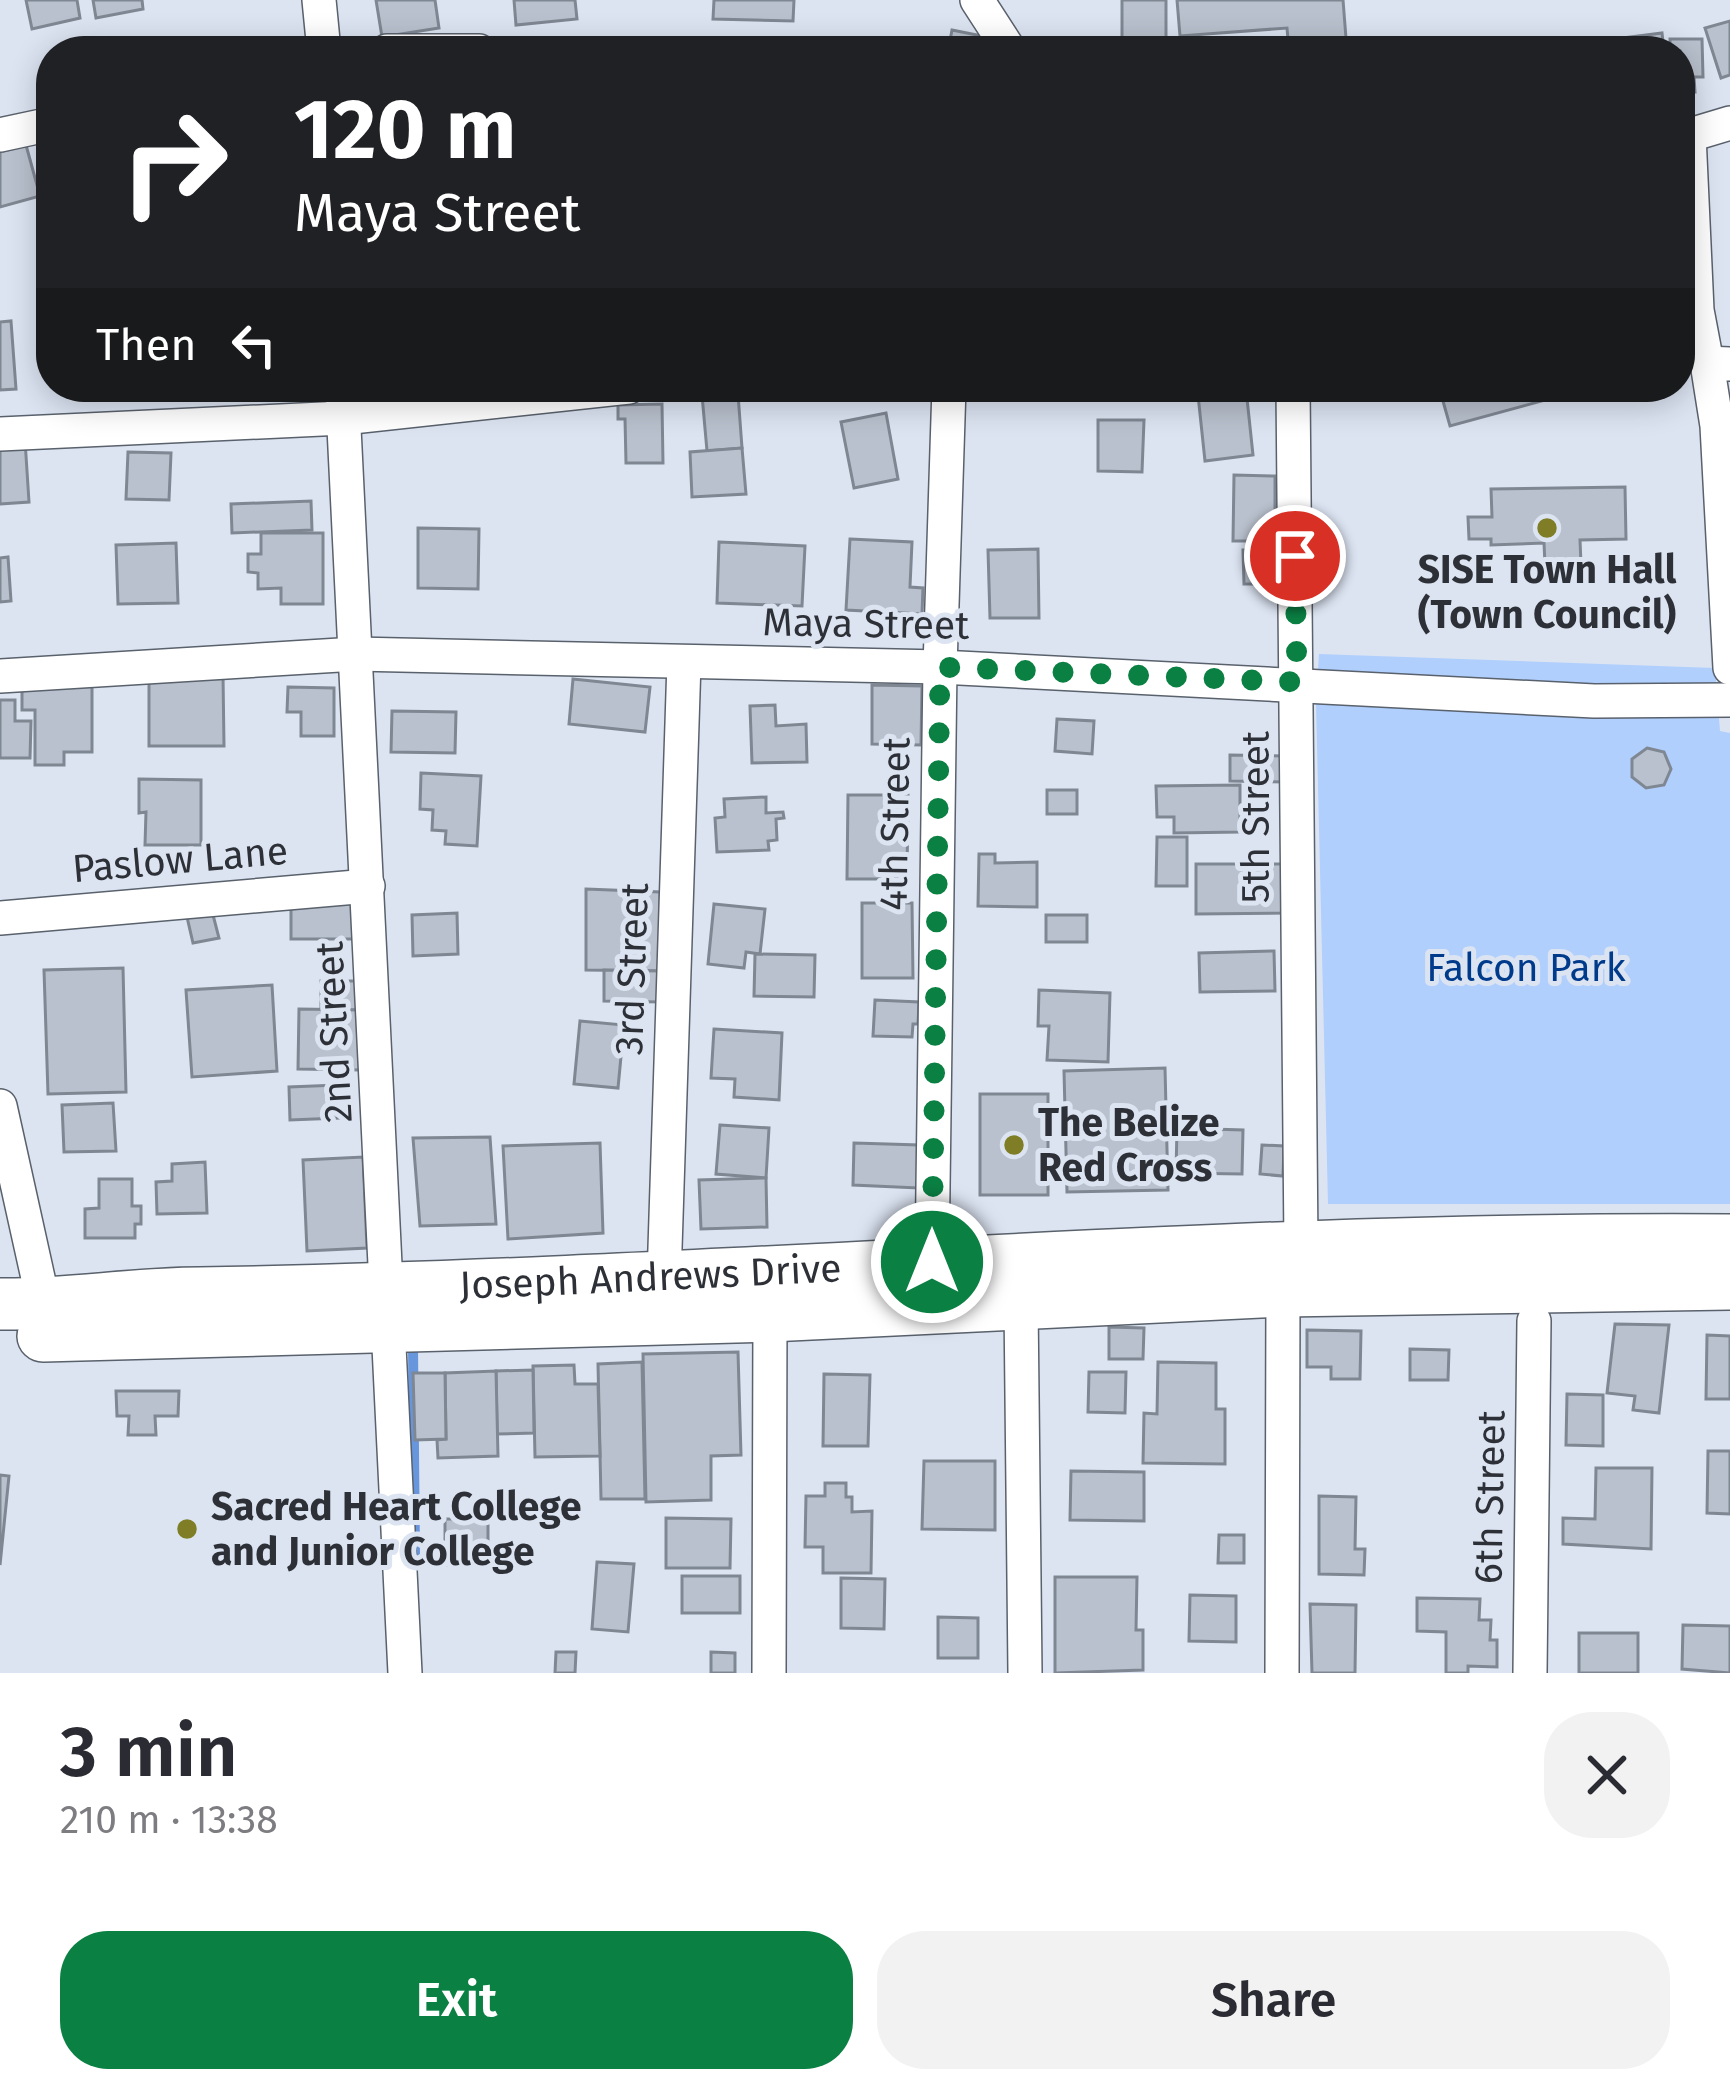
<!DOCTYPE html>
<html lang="en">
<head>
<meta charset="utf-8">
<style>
	body { margin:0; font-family:"Fira Sans",sans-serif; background:#f2f2f3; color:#2b2b33; height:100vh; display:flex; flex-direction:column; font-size:45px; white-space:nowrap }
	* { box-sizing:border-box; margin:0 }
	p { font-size:39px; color:#7c7c81 }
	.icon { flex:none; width:66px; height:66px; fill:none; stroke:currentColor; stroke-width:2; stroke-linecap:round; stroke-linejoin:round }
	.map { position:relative; height:1673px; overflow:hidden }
	.details { display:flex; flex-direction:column; background:#fff; flex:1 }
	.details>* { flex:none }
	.top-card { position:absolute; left:36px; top:36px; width:1659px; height:366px; border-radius:48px; box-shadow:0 6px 30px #0003; background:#202124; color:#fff; overflow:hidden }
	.pin { position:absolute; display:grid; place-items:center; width:102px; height:102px; color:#fff; margin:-51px; border:6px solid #fff; border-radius:50%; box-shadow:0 3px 12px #0007 }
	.me { position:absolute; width:132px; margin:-66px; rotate:0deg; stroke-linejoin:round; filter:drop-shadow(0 0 9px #0008) }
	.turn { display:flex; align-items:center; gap:42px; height:252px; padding:0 60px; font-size:54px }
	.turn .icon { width:156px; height:156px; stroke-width:2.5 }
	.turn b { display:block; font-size:84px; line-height:102px }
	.then { display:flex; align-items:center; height:114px; padding:0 60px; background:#0003; gap:24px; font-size:45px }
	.round { display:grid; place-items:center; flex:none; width:126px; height:126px; border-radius:48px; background:#f2f2f3 }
	.overview { display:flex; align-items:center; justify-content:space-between; height:204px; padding:0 60px }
	h1 { font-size:72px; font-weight:600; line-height:90px }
	.button { display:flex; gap:24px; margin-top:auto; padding:24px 60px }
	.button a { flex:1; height:138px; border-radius:48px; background:#0b8043; color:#fff; font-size:48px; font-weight:600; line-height:138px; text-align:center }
	.button a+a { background:#f2f2f3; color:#2b2b33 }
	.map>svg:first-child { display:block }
</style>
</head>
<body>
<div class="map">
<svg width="1730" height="1673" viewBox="0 0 1730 1673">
	<rect width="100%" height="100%" fill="#dce4f2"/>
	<path fill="#b0cffd" d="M1319,654l396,14 5,63 10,2v471h-402l-12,-501z"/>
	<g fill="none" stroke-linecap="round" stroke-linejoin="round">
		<path stroke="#6896dc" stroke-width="10" d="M413,1345l2,211"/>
	</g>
	<g fill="#b9c1ce" stroke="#7f8793" stroke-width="3">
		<path d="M26,0h51l3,18 -48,11z"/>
		<path d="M93,0h49l1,9 -47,9z"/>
		<path d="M376,0h59l4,28 -57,9z"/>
		<path d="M514,0h61l2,19 -61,6z"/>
		<path d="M714,0h80l-1,21 -80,-2z"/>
		<rect x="1122" y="0" width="44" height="39"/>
		<path d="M1177,0h166l4,51h-58l-2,-23 -107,8z"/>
		<path d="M1730,21v54l-9,3 -16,-50z"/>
		<path d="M952,30l45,9 1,12h-50z"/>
		<path d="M1662,33l2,18h-40l-2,-13z"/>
		<path d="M1670,39h32l1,38h-9l1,15 -15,1v-42h-10z"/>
		<path d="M26,145l14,51 -40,11v-55z"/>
		<path d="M11,321l5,68 -16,1v-68z"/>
		<path d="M1439,387h154l-143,39z"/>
		<path d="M1246,389l7,66 -48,6 -7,-66z"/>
		<path d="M738,394l4,54 -35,3 -5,-56z"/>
		<path d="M662,404l1,59h-37l-1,-44h-7v-14z"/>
		<path d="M886,413l12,66 -44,9 -13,-66z"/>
		<path d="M1098,420h46l-2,52 -44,-1z"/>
		<path d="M25,440l4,62 -29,2v-62z"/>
		<path d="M742,448l4,46 -54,3 -2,-45z"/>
		<path d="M128,452l43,1 -2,47 -43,-1z"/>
		<path d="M1234,475l41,1v65h-42z"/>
		<path d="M1625,487l1,52 -46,1 1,24 -36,1 -1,-22 -53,2v-6h-22l-1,-22h24l-1,-28z"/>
		<path d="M311,501l1,29 -80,3 -1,-29z"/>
		<path d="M418,528l61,1 -1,60 -60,-1z"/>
		<path d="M261,533h62v71h-42v-16l-23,1v-16l-10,-1v-18h13z"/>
		<path d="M850,539l62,3 -2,45 13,1 -1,26 -76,-4z"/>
		<path d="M719,542l86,4 -3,60 -85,-3z"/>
		<path d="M176,543l2,60 -60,1 -2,-59z"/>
		<path d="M1038,549l1,69h-49l-2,-68z"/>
		<path d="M1243,550h32l1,34h-32z"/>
		<path d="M8,557l3,44 -11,1v-44z"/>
		<path d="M149,675h74l1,71h-75z"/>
		<path d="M573,679l77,8 -5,45 -76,-8z"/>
		<path d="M22,680h70v72h-28v13h-29v-55h-13z"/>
		<path d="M872,685l50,1 -1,59 -49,-1z"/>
		<path d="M288,687l46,1v48h-33v-24h-14z"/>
		<path d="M0,700h15v21h16l-1,37h-30z"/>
		<path d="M775,705l1,21 30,-2 1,38 -55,1 -2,-57z"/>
		<path d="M392,711l64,1 -1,41 -64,-1z"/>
		<path d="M1057,719l37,2 -2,33 -37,-3z"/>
		<path d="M1647,748l17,4 7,17 -7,16 -18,3 -14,-11v-18z"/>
		<path d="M1230,755l58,1v26l-58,-1z"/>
		<path d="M421,773l60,3 -4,70 -32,-2 1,-13 -14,-1 1,-20 -13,-1z"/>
		<path d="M139,779l62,1v65h-56l1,-33 -7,1z"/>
		<path d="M1240,785v47l-66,1v-16h-17l-1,-31z"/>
		<rect x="1047" y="790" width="30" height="24"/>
		<path d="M848,795h60l-1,84h-60z"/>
		<path d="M766,797v16l17,-1 1,6 -8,1 1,21 -9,1 1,9 -52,2 -2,-34 10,-1 -1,-18z"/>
		<path d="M1157,837h30v49h-31z"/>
		<path d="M979,854h16v9l42,-1v45l-59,-1z"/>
		<path d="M1196,864h89v49l-89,1z"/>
		<path d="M586,889l74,3v79l-74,-1z"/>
		<path d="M291,900h63l-1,39h-62z"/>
		<path d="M862,903h50l1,75h-51z"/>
		<path d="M714,904l51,5 -5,45 -14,-2 -2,16 -36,-4z"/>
		<path d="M212,911l7,27 -26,5 -6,-26z"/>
		<path d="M457,913l1,41 -45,2 -1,-41z"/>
		<rect x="1046" y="915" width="41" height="27"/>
		<path d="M1274,951l1,40 -75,1 -1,-39z"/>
		<path d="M755,954l60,1 -1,42 -60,-1z"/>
		<path d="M123,968l3,124 -78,2 -4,-124z"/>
		<path d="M604,970l56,1v31l-56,-1z"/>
		<rect x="321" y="981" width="40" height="29"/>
		<path d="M272,985l5,86 -85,6 -6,-87z"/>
		<path d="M1039,990l71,3 -2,69 -61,-2 2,-34h-11z"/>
		<path d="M875,1000l44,2 -1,22h-5l-1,13 -39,-1z"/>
		<path d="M299,1009l62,1 -1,60 -62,-1z"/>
		<path d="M580,1021l44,4 -6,63 -44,-4z"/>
		<path d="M714,1029l68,4 -3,67 -45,-3 1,-18 -24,-1z"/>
		<path d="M1165,1068l3,122 -101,2 -3,-121z"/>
		<path d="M338,1085l1,33 -49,2 -1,-33z"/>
		<rect x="980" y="1094" width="68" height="101"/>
		<path d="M113,1103l3,48 -52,1 -2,-47z"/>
		<path d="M720,1125l49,3 -3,50 -50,-4z"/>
		<path d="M1177,1128l66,2 -1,44 -66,-1z"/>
		<path d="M490,1137l6,87 -76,2 -7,-88z"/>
		<path d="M600,1143l3,90 -95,6 -5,-93z"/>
		<path d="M854,1143l65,2 -1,43 -65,-3z"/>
		<path d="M1262,1145l22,1 -1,30 -23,-2z"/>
		<path d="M363,1157l4,91 -60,3 -4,-91z"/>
		<path d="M205,1162l2,51 -50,1 -1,-32 16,-1v-17z"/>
		<path d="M766,1178l1,49 -66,2 -2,-49z"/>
		<path d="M99,1179h33v27h9v18h-6v14h-50v-29l14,-1z"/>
		<path d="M1615,1324l54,1 -10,88 -26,-3 2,-14 -28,-3z"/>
		<path d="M1109,1327l35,1 -1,31h-34z"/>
		<path d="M1307,1330l54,1 -1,48h-29v-12h-24z"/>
		<path d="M1707,1335l23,1v63h-24z"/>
		<path d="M1410,1349l39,1 -1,30h-38z"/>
		<path d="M738,1352l3,103 -30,1v44l-65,2 -3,-148z"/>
		<path d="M642,1362l3,137h-44l-3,-135z"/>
		<path d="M1158,1362l58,1v46h9v55l-82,-1 1,-50 13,1z"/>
		<path d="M574,1365l1,19h23l2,72 -65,1 -2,-91z"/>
		<path d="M533,1370l1,63 -37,1 -1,-63z"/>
		<path d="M496,1371l2,85 -60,2 -1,-18 9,-1 -1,-66z"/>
		<path d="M1089,1372h37l-1,41 -37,-1z"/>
		<path d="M413,1373h32l1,66 -31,1z"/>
		<path d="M824,1374l46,1 -2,71h-45z"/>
		<path d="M116,1391h63l-1,25h-23l1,19h-28l1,-19h-12z"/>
		<path d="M1567,1394l36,1v51l-37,-1z"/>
		<path d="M1708,1451h22v63l-23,-1z"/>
		<path d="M924,1461h71v69l-73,-1z"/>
		<path d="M1596,1468h56l-1,81 -88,-5v-26l32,1z"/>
		<path d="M1071,1471l73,1v49l-74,-1z"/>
		<path d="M0,1475l9,1 -9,89z"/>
		<path d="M825,1483h21v14h6v15l20,-1 -1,62h-48v-26h-18l1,-51h19z"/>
		<path d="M1319,1496l37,1 -1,52h10l-1,26 -45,-1z"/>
		<path d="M666,1518l65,1 -1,49h-64z"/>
		<path d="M445,1519h43v29h-17l1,17h-27z"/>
		<path d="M1219,1535h25v28h-26z"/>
		<path d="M597,1562l37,2 -6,68 -36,-3z"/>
		<rect x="682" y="1576" width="58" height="37"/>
		<path d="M1055,1577h82l-1,53h7v40l-88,3z"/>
		<path d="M841,1578l44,1 -1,50 -43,-1z"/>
		<path d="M1190,1595l46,1v46l-47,-1z"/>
		<path d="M1417,1598l63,1 -1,21h12l-1,20h7v27l-29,-1v7h-22v-41l-29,-1z"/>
		<path d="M1310,1604l46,1 -1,68h-43z"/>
		<path d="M938,1617l40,1v40h-40z"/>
		<path d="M1683,1625l47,1v47l-48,-4z"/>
		<rect x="1579" y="1633" width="59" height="40"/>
		<path d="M556,1652h20l-1,21h-20z"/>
		<path d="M711,1652l24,1v20h-24z"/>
	</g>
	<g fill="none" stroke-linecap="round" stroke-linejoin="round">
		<defs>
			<g id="minor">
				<path d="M319,0l5,51"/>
				<path d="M977,0l33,51"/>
				<path d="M387,51h92"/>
				<path d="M0,135l51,-11"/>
				<path d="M1689,135l8,175 10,53"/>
				<path d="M1680,138l50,-15"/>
				<path d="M1730,364l-23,-1 10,63 13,242"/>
				<path d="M342,387l63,1286"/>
				<path d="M1293,387l8,858"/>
				<path d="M0,434l343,-16 286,-31"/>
				<path d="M0,676l356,-22 584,13 654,34 136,-1"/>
				<path d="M0,918l368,-32"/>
				<path d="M0,1106l44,199"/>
				<path d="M932,1261l8,-594 9,-280"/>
				<path d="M664,1279l20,-617"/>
				<path d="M1021,1303l4,370"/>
				<path d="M769,1673l1,-357"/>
				<path d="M1282,1673l1,-382"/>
				<path d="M1530,1673l4,-352"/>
			</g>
			<g id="highway">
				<path id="s1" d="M0,1304c67,1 132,-11 199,-11 511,-8 1020,-57 1531,-53"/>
				<path d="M43,1336l727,-20 513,-25 447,-7"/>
			</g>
		</defs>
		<use href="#minor" stroke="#59616c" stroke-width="36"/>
		<use href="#highway" stroke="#59616c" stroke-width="54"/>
		<use href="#minor" stroke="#fff" stroke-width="33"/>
		<use href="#highway" stroke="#fff" stroke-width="51"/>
	</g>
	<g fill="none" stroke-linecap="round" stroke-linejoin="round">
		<path stroke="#0b8043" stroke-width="21" stroke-dasharray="0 37.8" d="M932,1262l8,-595 357,15 -2,-126"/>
	</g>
	<g fill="#7f7e26" stroke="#dce4f2" stroke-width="4.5">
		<circle cx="1547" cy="528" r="12"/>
		<circle cx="1014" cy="1145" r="12"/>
		<circle cx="187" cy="1529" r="12"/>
	</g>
	<g text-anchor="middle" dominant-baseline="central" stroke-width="10" stroke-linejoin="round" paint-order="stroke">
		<g font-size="39" font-weight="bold" fill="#2d3036" stroke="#dce4f2" text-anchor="start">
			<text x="1547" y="570" text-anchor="middle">SISE Town Hall<tspan x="1547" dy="45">(Town Council)</tspan></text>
			<text x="1038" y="1123">The Belize<tspan x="1038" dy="45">Red Cross</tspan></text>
			<text x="211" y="1507">Sacred Heart College<tspan x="211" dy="45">and Junior College</tspan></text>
		</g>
		<g font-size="39" fill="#2d3036" stroke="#dce4f2">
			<text transform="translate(866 624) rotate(1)">Maya Street</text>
			<text transform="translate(1256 817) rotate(-90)">5th Street</text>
			<text transform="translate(895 824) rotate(-89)">4th Street</text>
			<text transform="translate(180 860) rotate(-5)">Paslow Lane</text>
			<text transform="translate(632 969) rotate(-88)">3rd Street</text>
			<text transform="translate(334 1032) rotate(-93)">2nd Street</text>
			<text stroke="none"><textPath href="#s1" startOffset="651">Joseph Andrews Drive</textPath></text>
			<text transform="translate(1490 1497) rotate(-89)">6th Street</text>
		</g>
		<g font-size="39" fill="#003a8b" stroke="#dce4f2">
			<text x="1526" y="968">Falcon Park</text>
		</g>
	</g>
</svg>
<div class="pin" style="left:1295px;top:556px;background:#d93025"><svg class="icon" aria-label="arrive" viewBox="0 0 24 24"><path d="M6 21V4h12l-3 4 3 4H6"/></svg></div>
<svg class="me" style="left:932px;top:1262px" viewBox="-20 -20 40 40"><circle r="17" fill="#0b8043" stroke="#fff" stroke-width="3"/><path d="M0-11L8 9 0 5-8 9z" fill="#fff"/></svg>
<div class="top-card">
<div class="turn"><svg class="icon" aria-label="right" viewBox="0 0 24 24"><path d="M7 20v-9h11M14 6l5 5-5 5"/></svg><div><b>120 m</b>Maya Street</div></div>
<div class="then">Then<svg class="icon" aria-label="left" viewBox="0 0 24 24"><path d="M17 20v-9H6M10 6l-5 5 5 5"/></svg></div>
</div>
</div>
<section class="details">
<div class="overview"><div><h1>3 min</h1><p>210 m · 13:38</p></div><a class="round"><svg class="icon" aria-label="close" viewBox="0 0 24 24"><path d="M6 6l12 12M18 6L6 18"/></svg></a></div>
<div class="button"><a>Exit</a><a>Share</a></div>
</section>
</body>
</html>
